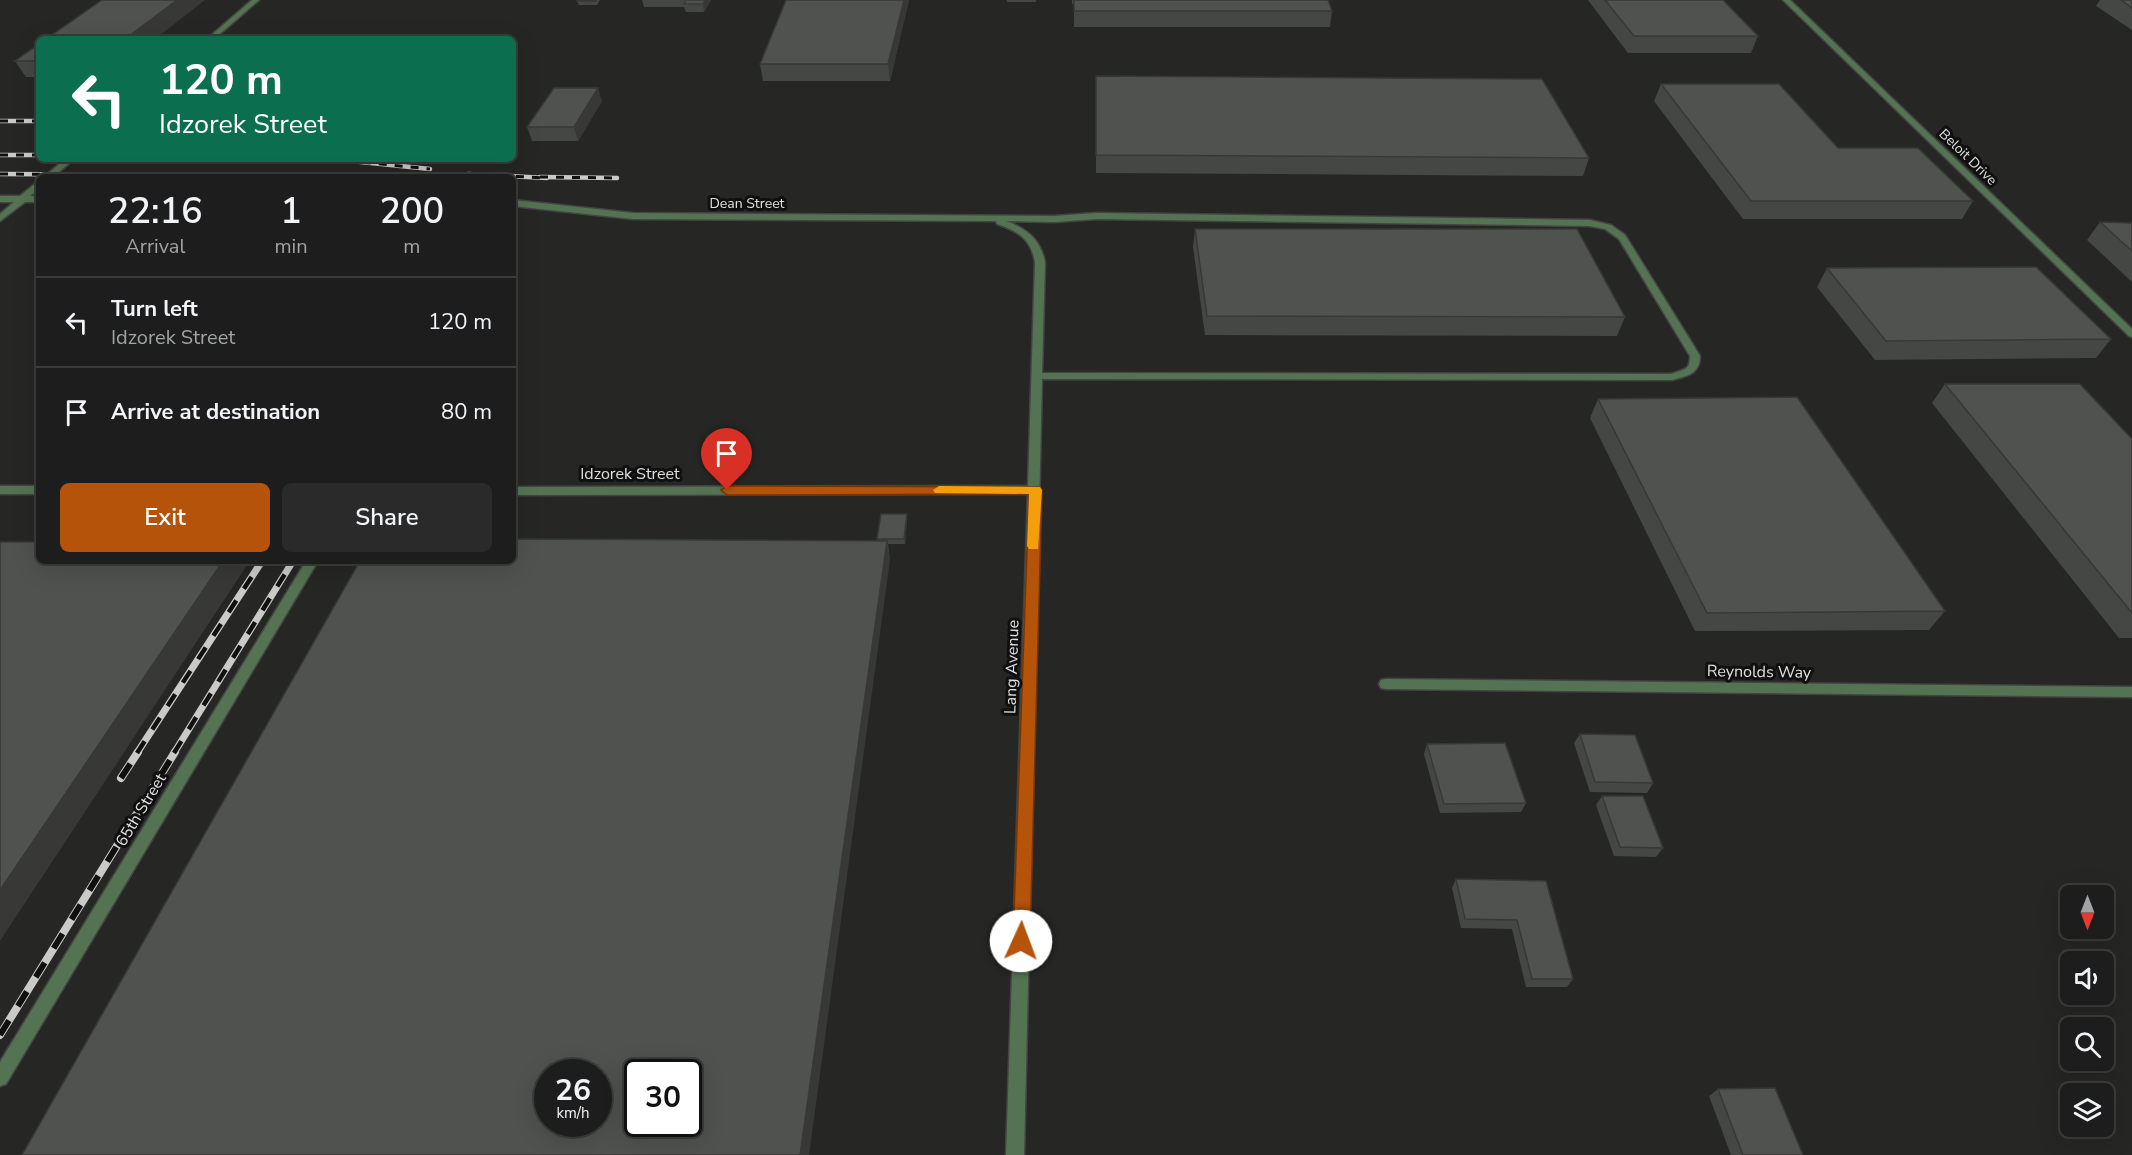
<!DOCTYPE html>
<html lang="en">
<head>
<meta charset="utf-8">
<style>
	body { margin:0; font-family:"Nunito Sans",sans-serif; background:#292a29; color:#f1f3f6; height:100vh; display:flex; flex-direction:column; font-size:22px; white-space:nowrap }
	* { box-sizing:border-box; margin:0 }
	p { font-size:20px; color:#a0a2a3 }
	.icon { flex:none; width:33px; height:33px; fill:none; stroke:currentColor; stroke-width:2; stroke-linecap:round; stroke-linejoin:round }
	.map { position:relative; flex:1; overflow:hidden }
	.sheet { position:absolute; left:36px; top:174px; width:480px; height:390px; display:flex; flex-direction:column; background:#1c1d1c; border-radius:9px; box-shadow:0 6px 24px #0002,0 0 0 2px #3a3b3b }
	.sheet>* { flex:none }
	.hud { position:absolute; left:36px; top:36px; width:480px; height:126px; border-radius:9px; box-shadow:0 6px 24px #0002,0 0 0 2px #3a3b3b; background:#0b6e4f; color:#fff; overflow:hidden }
	.needle { width:39px; rotate:180deg }
	.tools { position:absolute; left:2060px; top:885px; display:grid; gap:12px }
	.tools a { display:grid; place-items:center; width:54px; height:54px; border-radius:9px; background:#1c1d1c; box-shadow:0 6px 24px #0002,0 0 0 2px #3a3b3b; font-size:30px }
	.speed { position:absolute; left:534px; top:1059px; display:flex; gap:12px; font-size:30px; font-weight:700; text-align:center }
	.speed>* { display:grid; place-content:center; width:78px; height:78px; border-radius:50%; background:#1c1d1c; box-shadow:0 6px 24px #0002,0 0 0 2px #3a3b3b; line-height:1 }
	.speed small { font-size:15px; font-weight:400 }
	.speed .limit { border:3px solid #111; border-radius:9px; background:#fff; color:#111 }
	.pin { position:absolute; display:grid; place-items:center; width:51px; height:51px; color:#fff; margin:-62px -26px; border-radius:50% 50% 50% 0; rotate:-45deg; box-shadow:0 0 6px #0007 }
	.pin .icon { rotate:45deg }
	.me { position:absolute; width:66px; margin:-33px; rotate:2deg; stroke-linejoin:round; filter:drop-shadow(0 0 4px #0008) }
	.turn { display:flex; align-items:center; gap:21px; height:126px; padding:0 24px; font-size:27px }
	.turn .icon { width:78px; height:78px; stroke-width:2.5 }
	.turn b { display:block; font-size:42px; line-height:51px }
	.eta { display:flex; justify-content:space-evenly; align-items:center; height:102px; text-align:center }
	.eta b { font-size:36px; font-weight:600; line-height:42px }
	.button { display:flex; gap:12px; margin-top:auto; padding:12px 24px }
	.button a { flex:1; height:69px; border-radius:9px; background:#b45309; color:#fff; font-size:24px; font-weight:600; line-height:69px; text-align:center }
	.button a+a { background:#292a29; color:#f1f3f6 }
	ul { padding:0; list-style:none }
	li { display:flex; align-items:center; gap:18px; height:90px; padding:0 24px; border-top:2px solid #3a3b3b }
	li div { flex:1 }
	li b { display:block; font-size:22px }
	li em { font-style:normal }
	.map>svg:first-child { display:block }
</style>
</head>
<body>
<div class="map">
<svg width="2132" height="1155" viewBox="0 0 2132 1155">
	<rect width="100%" height="100%" fill="#262725"/>
	<g fill="none" stroke-linecap="round" stroke-linejoin="round">
		<defs>
			<g id="minor">
				<path d="M252,0h7l-45,39h-7z"/>
				<path d="M1783,0h7l342,329v8l-3,-1z"/>
				<path d="M65,159h9l-21,18h-9z"/>
				<path d="M36,183h3v6l-9,7h9v6h-14l-25,19v-7l14,-12h-14v-6h20z"/>
				<path d="M513,200l120,13 421,3 43,-3 493,7 21,5 14,10 75,121c0,18 -13,20 -28,24l-630,-1 -18,776h-18l22,-661 -515,1v-8l515,-1 7,-224c-4,-23 -17,-31 -38,-38l-1,-3 -363,-2 -120,-13zM1097,219l493,7 15,3 14,10 71,117c0,15 -6,13 -19,18l-629,-1 3,-111c-5,-23 -18,-33 -39,-41l48,1z"/>
				<rect x="0" y="486" width="39" height="8"/>
				<path d="M306,561h12l-312,523 -6,2v-24z"/>
				<path d="M1386,679l746,8v10l-746,-8 -5,-1 -2,-4 2,-4z"/>
			</g>
		</defs>
		<use href="#minor" stroke="#444543" stroke-width="3"/>
		<use href="#minor" fill="#547352" fill-rule="evenodd"/>
		<defs>
			<g id="rail-far2">
				<path d="M0,121h39"/>
				<path d="M0,155h39"/>
				<path d="M331,159l99,10"/>
				<path d="M0,174l476,3"/>
				<path d="M468,174l79,4"/>
				<path d="M540,177l77,1"/>
			</g>
			<g id="rail-far1">
				<path d="M137,753l125,-192"/>
				<path d="M174,753l119,-192"/>
			</g>
			<g id="rail">
				<path d="M121,778l17,-26"/>
				<path d="M0,1035l175,-283"/>
			</g>
		</defs>
		<use href="#rail-far2" stroke="#cacbc9" stroke-width="4.5"/>
		<use href="#rail-far1" stroke="#cacbc9" stroke-width="7"/>
		<use href="#rail" stroke="#cacbc9" stroke-width="8"/>
		<use href="#rail-far2" stroke="#0f100f" stroke-width="3" stroke-dasharray="8" stroke-linecap="butt"/>
		<use href="#rail-far1" stroke="#0f100f" stroke-width="4.5" stroke-dasharray="14" stroke-linecap="butt"/>
		<use href="#rail" stroke="#0f100f" stroke-width="6" stroke-dasharray="17" stroke-linecap="butt"/>
	</g>
	<g fill="#454744">
		<path d="M600,0l-3,5h-18l-2,-4z"/>
		<path d="M642,0h69l-7,12h-18l-2,-5h-40z"/>
		<path d="M909,0l-19,81h-127l-3,-17z"/>
		<rect x="1007" y="0" width="29" height="2"/>
		<path d="M1072,0h256l4,11 -2,16h-256v-23h-2z"/>
		<path d="M1588,0h135l35,36 -7,17h-123z"/>
		<path d="M2100,0h32v30l-36,-24z"/>
		<path d="M39,44v33h-13l-11,-16z"/>
		<path d="M1096,76l493,82 -6,18 -487,-3z"/>
		<path d="M1661,84l177,64 135,53 -11,18h-219l-89,-118z"/>
		<path d="M602,101l-24,40h-46l-5,-14z"/>
		<path d="M2100,222l32,1v59l-45,-42z"/>
		<path d="M1195,229l430,88 -8,19 -412,-1 -12,-88z"/>
		<path d="M1827,268l284,71 -15,19 -221,2 -58,-73z"/>
		<path d="M1945,384l187,55v199h-13l-187,-235z"/>
		<path d="M1598,399l347,212 -16,19 -234,1 -105,-213z"/>
		<path d="M907,514v5l-2,25h-17l2,16 -13,-21z"/>
		<path d="M1580,734l73,49 -6,10 -57,-1 -16,-49z"/>
		<path d="M1427,744l99,59 -5,9 -81,1 -16,-59z"/>
		<path d="M1602,796l61,52 -7,9 -42,-1 -18,-51z"/>
		<path d="M1456,879l90,2 27,98 -6,8h-41l-14,-58 -51,-1 -9,-40z"/>
		<path d="M1718,1089l85,66h-72l-22,-59z"/>
	</g>
	<g fill="#383937">
		<path d="M177,0h28l-50,39h-30z"/>
		<path d="M705,0h6l-7,12 -1,-8z"/>
		<path d="M904,0h5l-19,81 -2,-17z"/>
		<path d="M598,88l4,13 -24,40 -4,-14z"/>
		<path d="M907,514v5l-2,25 -1,-5z"/>
		<path d="M887,541l3,19 -81,595h-9z"/>
		<path d="M223,561l26,1 -249,379v-51z"/>
	</g>
	<g fill="#50524f" stroke="#383937" stroke-width="1.5" fill-rule="evenodd">
		<path d="M102,0h75l-52,39h-79z"/>
		<path d="M578,0h18v1h-19z"/>
		<path d="M686,0h19l-2,4h-19z"/>
		<path d="M786,0h118l-16,64h-128z"/>
		<path d="M1074,0h254l4,11h-258z"/>
		<path d="M1605,0h118l35,36h-124z"/>
		<path d="M2121,0h11v8z"/>
		<path d="M39,44v17h-24z"/>
		<path d="M1096,76l446,3 47,79 -493,-3z"/>
		<path d="M1661,84h118l59,64h80l55,53h-222z"/>
		<path d="M554,88h44l-24,39h-47z"/>
		<path d="M2100,222l32,1v28z"/>
		<path d="M1195,229h382l48,88 -418,-1z"/>
		<path d="M2036,267l75,72 -225,2 -59,-73z"/>
		<path d="M1945,384h135l52,55v174z"/>
		<path d="M1797,397l148,214 -238,2 -109,-214z"/>
		<path d="M881,514h26l-3,25h-27z"/>
		<path d="M513,539l374,2 -87,614h-778l338,-594h153zM548,1072h50v52h-50zM638,1072h50v52h-50z"/>
		<path d="M0,542h39v19h184l-223,329z"/>
		<path d="M1580,734l55,1 18,48 -58,-1z"/>
		<path d="M1505,743l21,60 -82,1 -17,-60z"/>
		<path d="M1602,796h41l20,52 -43,-1z"/>
		<path d="M1456,879l90,2 27,98h-41l-15,-59 -52,-1z"/>
		<path d="M1775,1088l28,67h-60l-25,-66z"/>
	</g>
	<path fill="#b45309" stroke="#753606" stroke-width="1.5" d="M727,486l313,1 2,3 -12,451 -2,6 -7,3 -6,-3 -2,-6 16,-447 -302,1 -6,-5z"/>
	<path fill="#f59e0b" d="M939,486l101,1 2,3 -4,59h-9l-2,-3 2,-52 -94,-1 -2,-3z"/>
	<g text-anchor="middle" dominant-baseline="central" stroke-width="6" stroke-linejoin="round" paint-order="stroke">
		<g font-size="14" fill="#dfe0df" stroke="#0f100f">
			<text transform="translate(1968 157) rotate(44)">Beloit Drive</text>
			<text x="747" y="203">Dean Street</text>
		</g>
		<g font-size="16" fill="#dfe0df" stroke="#0f100f">
			<text x="630" y="474">Idzorek Street</text>
			<text transform="translate(1012 667) rotate(-88)">Lang Avenue</text>
			<text transform="translate(1759 672) rotate(1)">Reynolds Way</text>
			<text transform="translate(141 810) rotate(-59)">65th Street</text>
		</g>
	</g>
</svg>
<div class="tools">
<a><svg class="needle" viewBox="-14 -14 28 28"><path d="M0-13l5 13h-10z" fill="#e53935"/><path d="M0 13l5-13h-10z" fill="#a0a2a3"/></svg></a>
<a><svg class="icon" aria-label="sound" viewBox="0 0 24 24"><path d="M4 9h4l5-4v14l-5-4H4zM17 9q2 3 0 6"/></svg></a>
<a><svg class="icon" aria-label="search" viewBox="0 0 24 24"><circle cx="10" cy="10" r="6"/><path d="M15 15l6 6"/></svg></a>
<a><svg class="icon" aria-label="layers" viewBox="0 0 24 24"><path d="M12 4l9 5-9 5-9-5zM3 14l9 5 9-5"/></svg></a>
</div>
<div class="speed"><div>26<small>km/h</small></div><div class="limit">30</div></div>
<div class="pin" style="left:727px;top:490px;background:#d93025"><svg class="icon" aria-label="arrive" viewBox="0 0 24 24"><path d="M6 21V4h12l-3 4 3 4H6"/></svg></div>
<svg class="me" style="left:1021px;top:941px" viewBox="-20 -20 40 40"><circle r="19" fill="#fff"/><path d="M0-13L10 11 0 6-10 11z" fill="#b45309"/></svg>
<div class="hud">
<div class="turn"><svg class="icon" aria-label="left" viewBox="0 0 24 24"><path d="M17 20v-9H6M10 6l-5 5 5 5"/></svg><div><b>120 m</b>Idzorek Street</div></div>
</div>
<section class="sheet">
<div class="eta">
<div><b>22:16</b><p>Arrival</p></div>
<div><b>1</b><p>min</p></div>
<div><b>200</b><p>m</p></div>
</div>
<ul>
<li><svg class="icon" aria-label="left" viewBox="0 0 24 24"><path d="M17 20v-9H6M10 6l-5 5 5 5"/></svg><div><b>Turn left</b><p>Idzorek Street</p></div><em>120 m</em></li>
<li><svg class="icon" aria-label="arrive" viewBox="0 0 24 24"><path d="M6 21V4h12l-3 4 3 4H6"/></svg><div><b>Arrive at destination</b></div><em>80 m</em></li>
</ul>
<div class="button"><a>Exit</a><a>Share</a></div>
</section>
</div>
</body>
</html>
